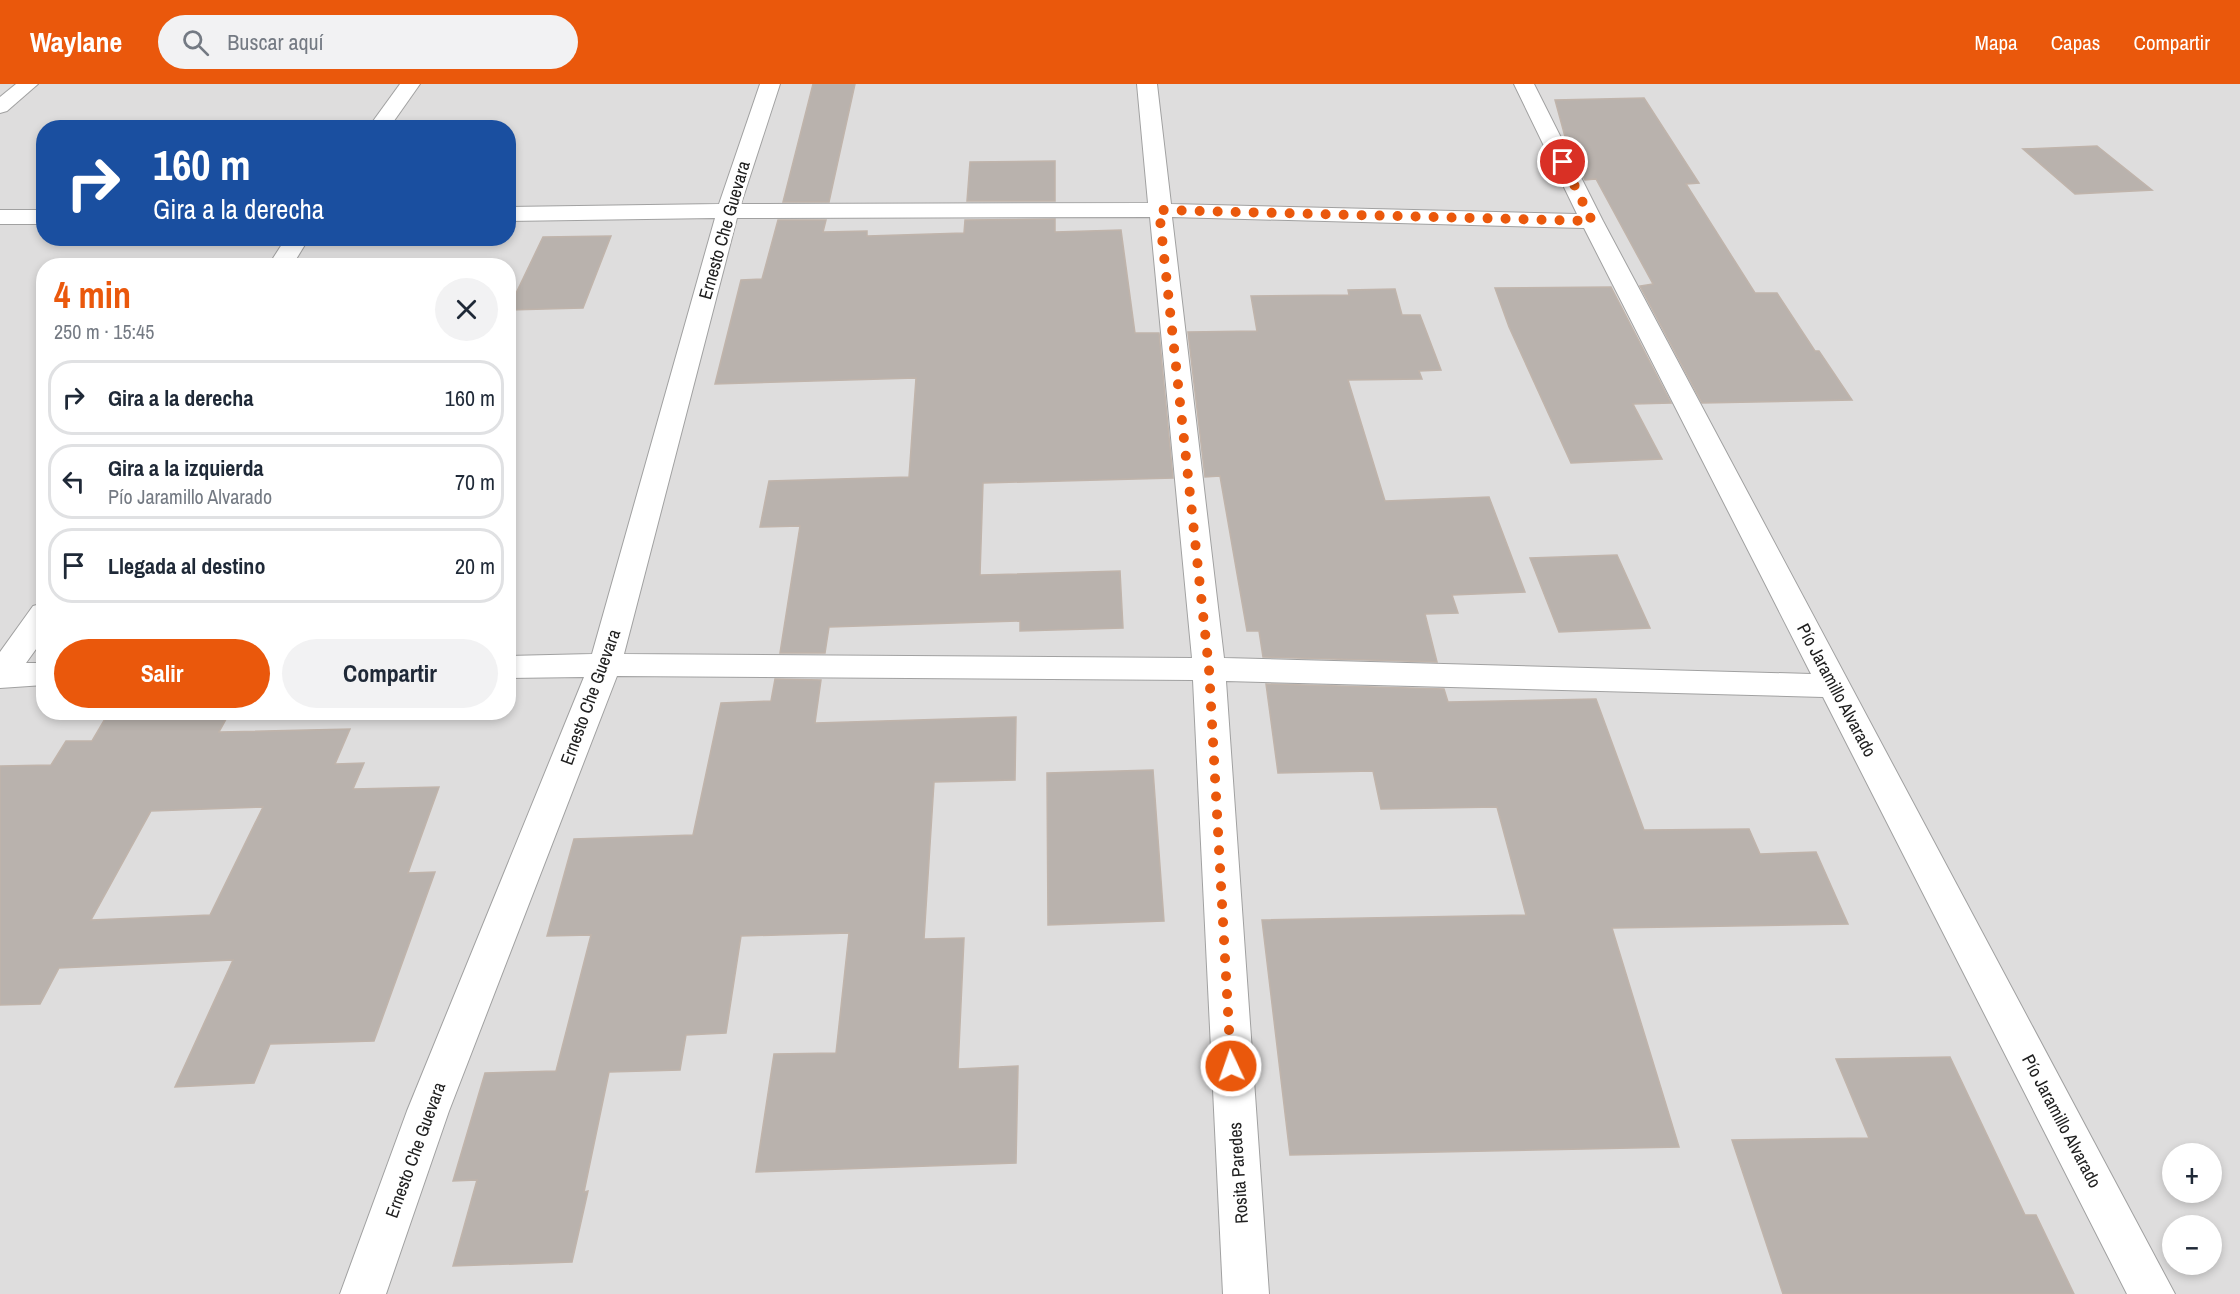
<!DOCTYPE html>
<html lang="es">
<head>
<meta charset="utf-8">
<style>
	body { margin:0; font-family:"Archivo Narrow",sans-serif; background:#f2f2f3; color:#1f2937; height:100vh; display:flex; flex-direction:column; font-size:22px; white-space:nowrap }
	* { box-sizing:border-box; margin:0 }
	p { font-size:20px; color:#747a83 }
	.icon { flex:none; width:33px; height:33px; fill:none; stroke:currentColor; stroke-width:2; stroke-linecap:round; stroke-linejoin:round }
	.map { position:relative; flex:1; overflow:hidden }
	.drawer { position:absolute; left:36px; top:174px; width:480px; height:462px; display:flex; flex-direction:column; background:#fff; border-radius:24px; box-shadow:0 3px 9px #0003 }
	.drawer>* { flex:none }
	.banner { position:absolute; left:36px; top:36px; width:480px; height:126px; border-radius:24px; box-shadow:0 3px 9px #0003; background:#1a4fa0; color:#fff; overflow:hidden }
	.fabs { position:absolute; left:2162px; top:1059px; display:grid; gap:12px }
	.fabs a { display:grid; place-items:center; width:60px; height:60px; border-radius:50%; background:#fff; box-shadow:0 3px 9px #0003; font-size:30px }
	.pin { position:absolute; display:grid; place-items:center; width:51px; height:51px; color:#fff; margin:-26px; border:3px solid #fff; border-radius:50%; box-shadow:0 2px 6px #0007 }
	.me { position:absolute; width:66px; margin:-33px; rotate:357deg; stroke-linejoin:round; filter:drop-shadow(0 0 4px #0008) }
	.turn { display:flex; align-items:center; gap:21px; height:126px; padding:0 18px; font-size:27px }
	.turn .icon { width:78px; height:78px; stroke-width:2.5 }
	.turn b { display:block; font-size:42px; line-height:51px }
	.round { display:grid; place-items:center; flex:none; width:63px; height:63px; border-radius:32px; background:#f2f2f3 }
	.head { display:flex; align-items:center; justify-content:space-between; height:102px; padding:0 18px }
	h1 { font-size:36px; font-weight:800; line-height:45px; color:#ea580c }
	.primary-button { display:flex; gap:12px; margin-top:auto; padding:12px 18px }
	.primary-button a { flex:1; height:69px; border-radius:36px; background:#ea580c; color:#fff; font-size:24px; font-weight:800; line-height:69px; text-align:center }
	.primary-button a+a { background:#f2f2f3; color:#1f2937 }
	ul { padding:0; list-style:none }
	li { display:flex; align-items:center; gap:18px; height:75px; margin:0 12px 9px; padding:0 6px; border:3px solid #e0e1e3; border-radius:24px }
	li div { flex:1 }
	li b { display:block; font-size:22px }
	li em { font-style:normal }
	header { display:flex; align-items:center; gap:36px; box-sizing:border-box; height:84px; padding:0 30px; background:#ea580c; color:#fff }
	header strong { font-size:28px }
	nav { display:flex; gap:33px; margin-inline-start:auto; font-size:21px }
	.search { width:420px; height:54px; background:#f2f2f3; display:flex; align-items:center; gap:15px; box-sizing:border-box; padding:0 21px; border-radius:33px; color:#747a83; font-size:22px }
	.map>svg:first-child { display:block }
</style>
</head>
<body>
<header>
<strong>Waylane</strong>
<div class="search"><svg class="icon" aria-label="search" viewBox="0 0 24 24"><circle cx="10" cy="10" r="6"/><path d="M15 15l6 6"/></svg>Buscar aquí</div>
<nav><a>Mapa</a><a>Capas</a><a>Compartir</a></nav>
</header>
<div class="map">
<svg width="2240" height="1210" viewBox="0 0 2240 1210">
	<rect width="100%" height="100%" fill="#f0ede8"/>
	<path fill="#dedddd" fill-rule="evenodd" d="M0,0h2240v1210h-2240zM44,44h464v110h-464zM44,182h464v446h-464zM2172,1070h39v38h-39zM2172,1142h39v38h-39z"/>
	<g fill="#b9b2ad" stroke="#c0b4ab" stroke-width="1.5" fill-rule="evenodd">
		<path d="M813,0h42l-26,118h-46z"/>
		<path d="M1644,14l55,85 -13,1 69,109h22l38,58h4l33,49 -150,3 -62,-117 13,-2 -57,-105 -11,1 -18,-36 -12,-44z"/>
		<path d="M2097,62l55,44 -77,4 -52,-45z"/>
		<path d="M1055,77v40h-88l3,-39z"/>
		<path d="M1055,135v13l66,-2 14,103h24l14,145 -190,5 -3,92 140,-4 3,57 -103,3v-10l-191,6 -4,26h-45l20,-127 -40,1 9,-46 140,-4 7,-99 -201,6 26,-104 21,-1 16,-59h48l-3,12 44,-1v5l97,-3 1,-13z"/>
		<path d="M611,152l-28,72 -75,2 35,-73z"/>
		<path d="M1611,203l60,116 -38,1 29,55 -91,4 -62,-136 -14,-39z"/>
		<path d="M1395,205l7,26h18l21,55 -22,1 3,8 -74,1 37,121 104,-4 36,95 -73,3 6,18 -33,1 12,48 -174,-5 -4,-26h-12l-27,-155 -15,1 -17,-145 69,-1 -6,-35 98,-1 -1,-5z"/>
		<path d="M1617,471l33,73 -91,4 -29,-74z"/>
		<path d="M775,595l46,1 -6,43 201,-6 -1,63 -81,2 -10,157 40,-1 -6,131 60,-3 -2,97 -260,9 18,-118 62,-1 13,-120 -108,3 -15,97 -40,2 -6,35 -71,2 -25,120 4,-1 -16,71 -119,4 24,-86 -24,1 32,-108 71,-2 35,-136 -44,1 27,-97 119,-4 28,-132 50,-2z"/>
		<path d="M1266,600l178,5 4,13 148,-3 48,131 105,-1 11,25 56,-2 32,72 -236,4 67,219 -389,8 -28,-235 264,-5 -29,-108 -116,2 -8,-38 -95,2z"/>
		<path d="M109,628h121l-11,20 131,-3 -15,35 29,-1 -11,26 86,-2 -31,86 27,-1 -61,169 -104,3 -16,39 -79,4 58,-127 -174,8 -19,36 -40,1v-239l51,-1 15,-24h26zM263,723l-53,108 -119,5 60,-109z"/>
		<path d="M1153,686l11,151 -116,4 -1,-152z"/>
		<path d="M1950,973l75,158h11l38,79h-291l-51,-154 137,-2 -33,-79z"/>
	</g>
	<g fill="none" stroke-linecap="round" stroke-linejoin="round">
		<defs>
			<g id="minor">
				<path d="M16,0h22l-31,27 -7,2v-16z"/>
				<path d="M400,0h20l-31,44h-21z"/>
				<path d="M760,0h20l-39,120 407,-1 -11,-119h20l14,120 406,10 -63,-130h20l69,137 572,1073h-48l-304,-597 -597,-16 43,613h-46l-30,-614 -576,-4 -168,435 -63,183h-46l67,-183 177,-434 -76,1v-22l84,-2 123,-436 -207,3v-14l211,-3zM1150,133l42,441 -568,-4 113,-436zM1172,133l412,11 227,446 -587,-16z"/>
				<rect x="0" y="126" width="44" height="14"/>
				<path d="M286,154h23l-17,28h-24z"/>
				<path d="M44,519v35l-18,25h18v22l-44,3v-36l33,-46z"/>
			</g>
		</defs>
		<use href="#minor" stroke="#a1a1a1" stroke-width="2"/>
		<use href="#minor" fill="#fff" fill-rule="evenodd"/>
	</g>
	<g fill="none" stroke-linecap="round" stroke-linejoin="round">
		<path stroke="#ea580c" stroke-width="10" stroke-dasharray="0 18" d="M1231,982l-22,-397 -50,-459 433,11 -29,-59"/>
	</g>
	<g text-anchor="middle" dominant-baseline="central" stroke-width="6" stroke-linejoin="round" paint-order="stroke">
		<g font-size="18" fill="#202020" stroke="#fff">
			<text transform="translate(724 146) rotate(-74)">Ernesto Che Guevara</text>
			<text transform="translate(1837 606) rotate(62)">Pío Jaramillo Alvarado</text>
			<text transform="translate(590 613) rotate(-70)">Ernesto Che Guevara</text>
			<text transform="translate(2062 1037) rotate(62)">Pío Jaramillo Alvarado</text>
			<text transform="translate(415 1066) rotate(-70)">Ernesto Che Guevara</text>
			<text transform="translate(1238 1089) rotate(-94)">Rosita Paredes</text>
		</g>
	</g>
</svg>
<div class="fabs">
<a>+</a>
<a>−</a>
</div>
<div class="pin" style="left:1563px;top:78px;background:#d93025"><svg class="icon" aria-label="arrive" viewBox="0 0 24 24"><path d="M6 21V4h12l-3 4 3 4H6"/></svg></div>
<svg class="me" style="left:1231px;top:982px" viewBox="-20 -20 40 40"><circle r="17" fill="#ea580c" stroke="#fff" stroke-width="3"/><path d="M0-11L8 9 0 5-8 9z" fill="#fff"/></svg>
<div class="banner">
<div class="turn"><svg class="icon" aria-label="right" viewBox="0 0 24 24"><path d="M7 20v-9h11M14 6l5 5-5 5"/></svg><div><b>160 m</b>Gira a la derecha</div></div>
</div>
<section class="drawer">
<div class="head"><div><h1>4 min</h1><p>250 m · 15:45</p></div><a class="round"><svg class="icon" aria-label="close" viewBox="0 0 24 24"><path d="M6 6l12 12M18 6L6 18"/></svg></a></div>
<ul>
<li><svg class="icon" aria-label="right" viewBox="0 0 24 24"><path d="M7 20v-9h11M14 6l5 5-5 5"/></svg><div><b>Gira a la derecha</b></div><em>160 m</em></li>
<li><svg class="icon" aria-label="left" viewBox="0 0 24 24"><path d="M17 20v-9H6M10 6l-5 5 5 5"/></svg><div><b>Gira a la izquierda</b><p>Pío Jaramillo Alvarado</p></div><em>70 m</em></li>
<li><svg class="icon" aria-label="arrive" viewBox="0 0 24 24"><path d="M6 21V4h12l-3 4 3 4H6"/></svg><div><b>Llegada al destino</b></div><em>20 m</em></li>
</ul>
<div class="primary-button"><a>Salir</a><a>Compartir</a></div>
</section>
</div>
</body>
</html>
